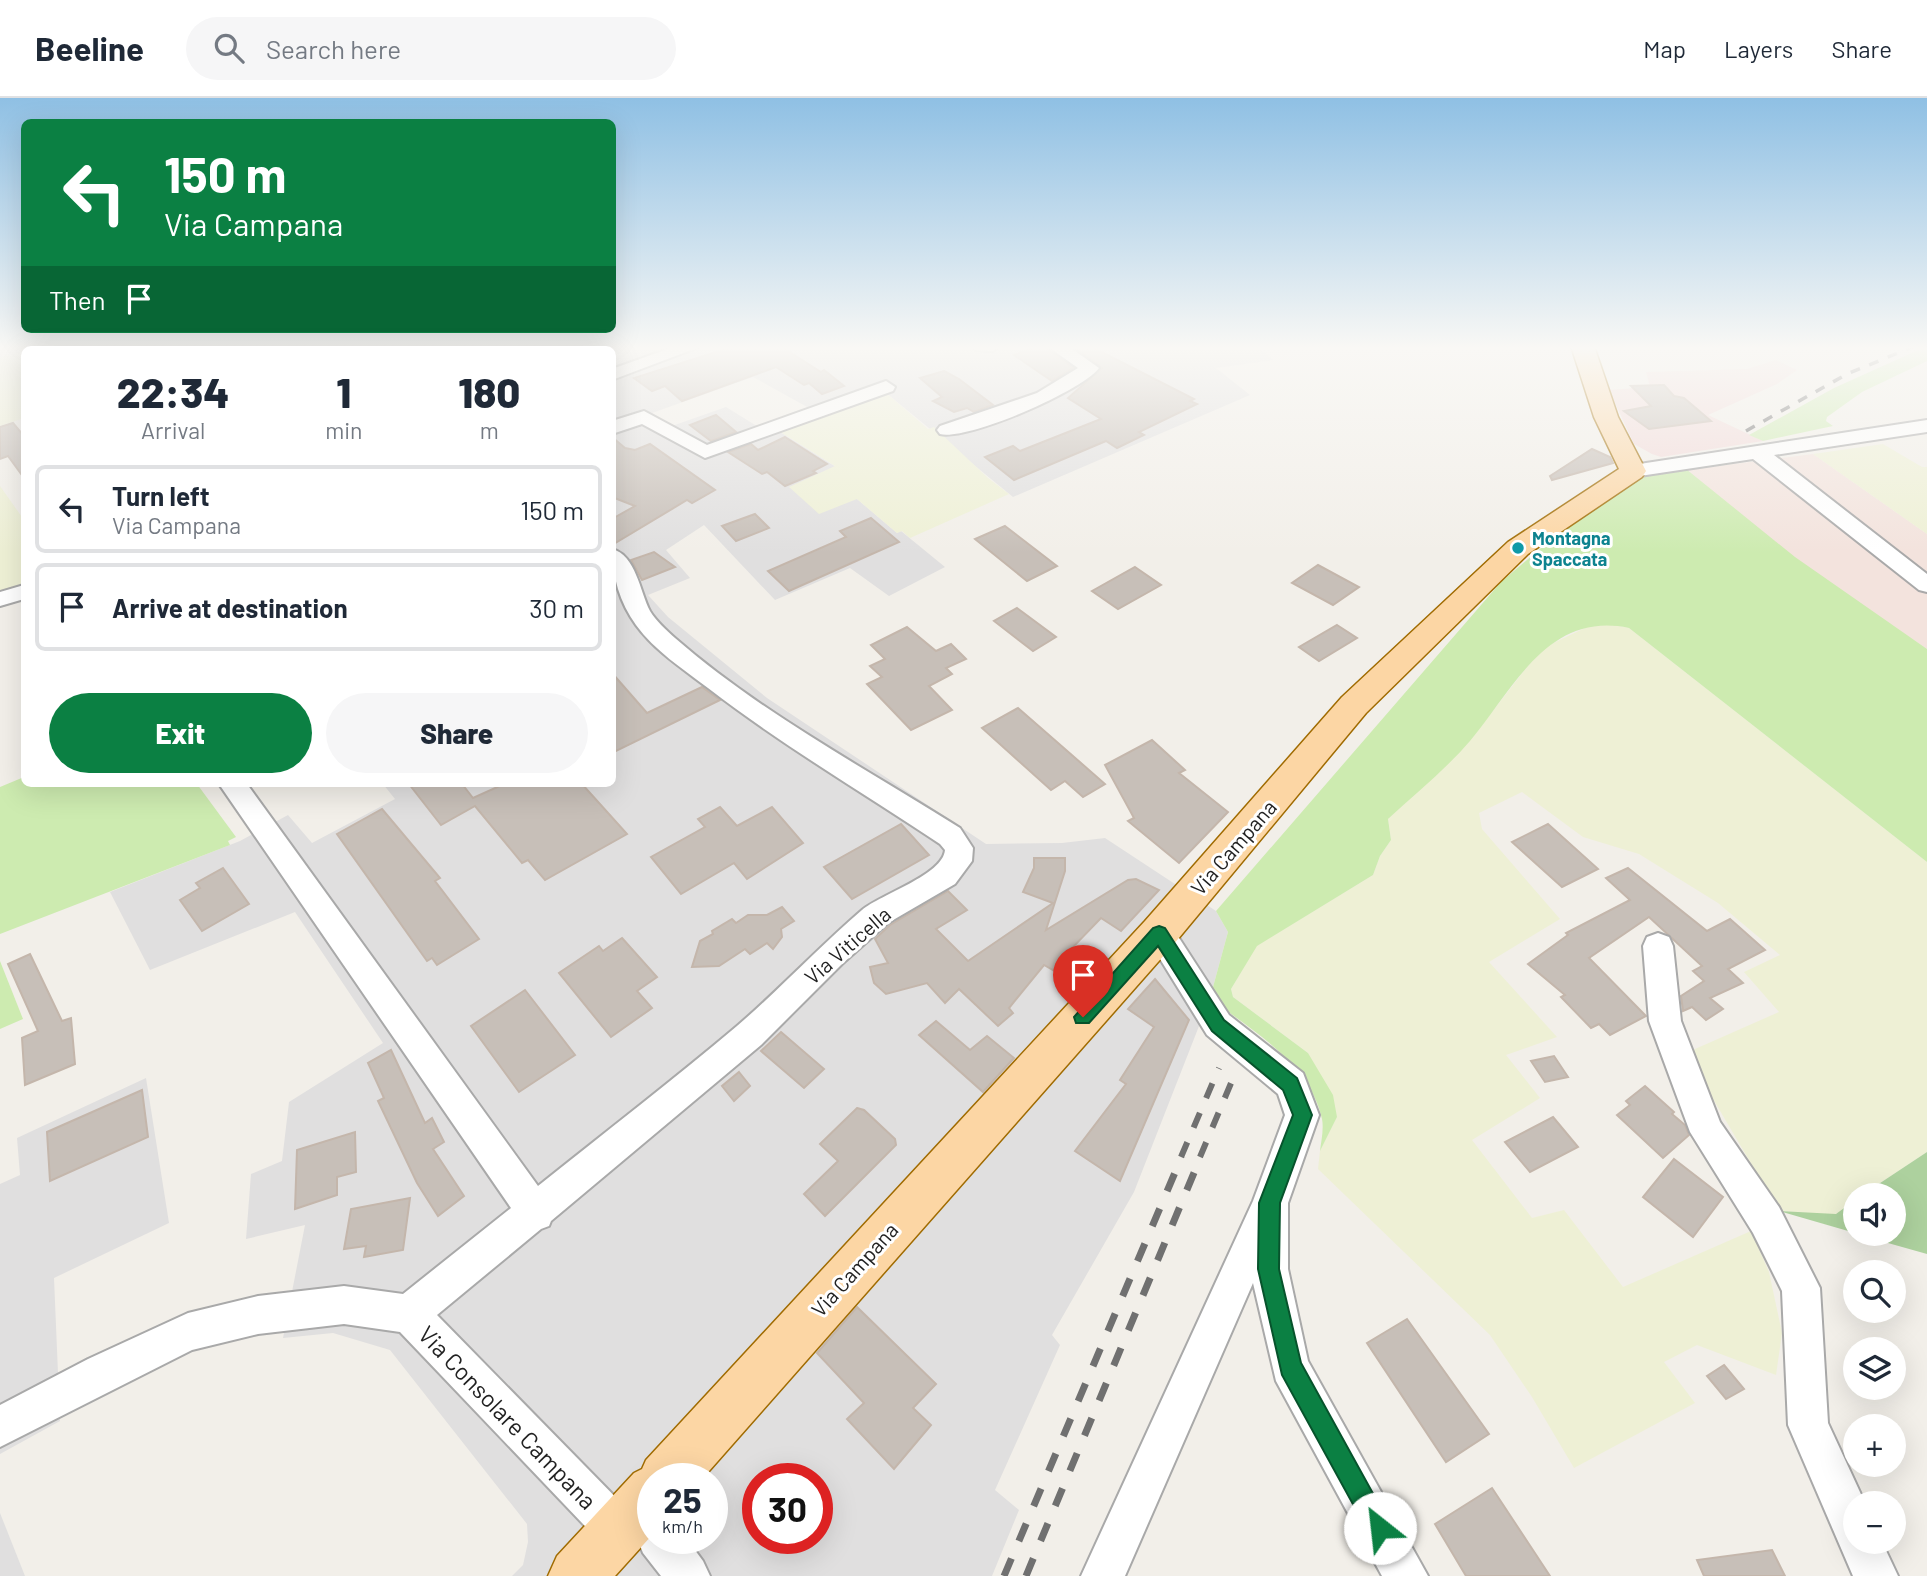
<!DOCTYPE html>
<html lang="en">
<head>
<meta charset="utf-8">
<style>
	body { margin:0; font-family:Barlow,sans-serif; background:#f6f6f7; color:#1f2937; height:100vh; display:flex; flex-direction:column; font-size:26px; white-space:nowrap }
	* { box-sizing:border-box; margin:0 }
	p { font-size:23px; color:#747a83 }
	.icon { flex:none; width:38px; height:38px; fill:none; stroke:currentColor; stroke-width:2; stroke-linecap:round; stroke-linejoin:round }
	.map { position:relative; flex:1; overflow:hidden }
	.drawer { position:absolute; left:21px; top:248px; width:595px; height:441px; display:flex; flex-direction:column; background:#fff; border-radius:10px; box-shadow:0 7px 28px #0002 }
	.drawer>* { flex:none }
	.hud { position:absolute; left:21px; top:21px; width:595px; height:214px; border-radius:10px; box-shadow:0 7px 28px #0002; background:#0b8043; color:#fff; overflow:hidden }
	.buttons { position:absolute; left:1843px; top:1085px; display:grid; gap:14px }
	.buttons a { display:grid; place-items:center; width:63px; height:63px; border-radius:50%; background:#fff; box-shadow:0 7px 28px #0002; font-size:35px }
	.speed { position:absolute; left:637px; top:1365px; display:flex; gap:14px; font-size:35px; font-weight:700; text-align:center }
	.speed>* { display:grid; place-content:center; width:91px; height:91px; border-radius:50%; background:#fff; box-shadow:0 7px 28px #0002; line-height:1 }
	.speed small { font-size:18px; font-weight:400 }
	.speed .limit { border:10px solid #d22; background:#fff; color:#111 }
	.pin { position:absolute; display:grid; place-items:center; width:60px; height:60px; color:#fff; margin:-72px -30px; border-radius:50% 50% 50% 0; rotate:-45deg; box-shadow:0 0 7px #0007 }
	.pin .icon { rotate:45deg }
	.me { position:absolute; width:77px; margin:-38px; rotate:331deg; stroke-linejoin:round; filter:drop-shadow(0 0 5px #0008) }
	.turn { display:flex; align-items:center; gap:24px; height:147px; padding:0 28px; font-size:32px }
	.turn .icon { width:91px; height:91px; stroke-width:2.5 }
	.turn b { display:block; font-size:49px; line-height:60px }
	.then { display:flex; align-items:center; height:66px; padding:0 28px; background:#0003; gap:14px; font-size:26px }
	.eta { display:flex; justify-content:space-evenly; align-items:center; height:119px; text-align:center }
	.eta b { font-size:42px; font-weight:800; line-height:49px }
	.action { display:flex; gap:14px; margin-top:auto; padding:14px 28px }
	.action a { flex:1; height:80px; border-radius:42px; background:#0b8043; color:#fff; font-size:28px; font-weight:800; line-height:80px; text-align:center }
	.action a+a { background:#f6f6f7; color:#1f2937 }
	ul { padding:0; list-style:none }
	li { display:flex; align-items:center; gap:21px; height:88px; margin:0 14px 10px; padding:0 14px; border:4px solid #e0e1e3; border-radius:10px }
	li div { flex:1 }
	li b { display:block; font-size:26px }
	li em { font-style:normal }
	header { display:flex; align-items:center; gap:42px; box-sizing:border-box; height:98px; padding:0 35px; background:#fff; border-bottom:2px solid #e0e1e3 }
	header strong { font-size:33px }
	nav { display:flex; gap:38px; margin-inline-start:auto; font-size:24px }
	.search { width:490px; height:63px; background:#f6f6f7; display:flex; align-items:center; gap:18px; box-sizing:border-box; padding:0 24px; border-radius:38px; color:#747a83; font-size:26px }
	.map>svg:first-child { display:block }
</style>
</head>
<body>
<header>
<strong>Beeline</strong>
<div class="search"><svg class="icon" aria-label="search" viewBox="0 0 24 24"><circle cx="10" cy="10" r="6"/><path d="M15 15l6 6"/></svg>Search here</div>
<nav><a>Map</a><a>Layers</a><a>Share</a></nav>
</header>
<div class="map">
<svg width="1927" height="1478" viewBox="0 0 1927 1478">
	<rect width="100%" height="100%" fill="#f2efe9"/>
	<g fill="#e0dfdf" fill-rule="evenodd">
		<path d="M83,248h147l-14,4h-129z"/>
		<path d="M357,248h901l15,14 -57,8 34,27 -237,102 -128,-105 -67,21 -65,-36 -101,36 20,13 54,-19 34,21 9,-3 67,42 21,32 40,34 4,-2 44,36 -56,29 -39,-28 -75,32 -71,-75 -38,25 24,28 -42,17 20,22 99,81 219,146 76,-1 43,-5 111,73 12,21 -18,66 -76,194 -82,143 8,10 -65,145 24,20 -27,66h-480l11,-11 5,-23 -1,-18 -137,-174 -57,-17 -50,5 22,-113 -59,14 5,-65 31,-13 7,-59 94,-59 -88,-131 -145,58 -40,-78 130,-51 48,-26 24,28 83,-44 -12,-15h229v-434h-268zM653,1381h59v59h-59zM758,1381h59v59h-59z"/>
		<path d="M146,980l23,145 -115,55 6,143 -60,33v-270l20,-9 -3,-37z"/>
		<path d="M0,1415l25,63h-25z"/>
	</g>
	<path fill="#f2dad9" d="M1776,262l21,10 -20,14 -69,31 55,26 -102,16 -9,-3 -18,-10 -25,-54 41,-3 -4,-15 101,-3z"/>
	<path fill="#f3e3dd" d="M1813,356l114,80v115l-46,-31 -242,-142z"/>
	<g fill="#eef0d5">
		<path d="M403,248h123l-2,4h-133z"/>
		<path d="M24,253v67l-24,8v-69z"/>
		<path d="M885,294l43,37 6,-2 54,51 21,16 -99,44 -8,-7 -5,2 -40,-34 -38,15 -30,-27 46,-21 -61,-38z"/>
		<path d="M1883,346l39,23h5v67l-114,-80z"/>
		<path d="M0,388l24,34v66l-24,7z"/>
		<path d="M1606,525l23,5 298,234v290l-65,43h-7v5l-19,15 -57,-4 -93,-158 93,-41 -35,-40 36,-17 -62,-52 -79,-49 -56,-17 -61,-45 -43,21 3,16 78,90 -71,43 68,75 -51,18 34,43 -68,42 60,78 32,-8 59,77 128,-56 18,41 13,61 -6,42 -79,-30 -33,17 31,41 -121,65 -42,-71 -42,-62 -172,-166 2,-18 17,-34 -29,-64 -75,-56 -2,-8 25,-43 117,-71 7,-19 11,-16 -3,-21 80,-76 73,-94 46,-22z"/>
	</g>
	<g fill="#cdebb0">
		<path d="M1927,248v15l-65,31 -35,25 -1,4 7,5 -70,15 -14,-6 85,-47z"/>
		<path d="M1686,371l109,88 132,92v213l-298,-234c-81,-17 -115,60 -159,113 -24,28 -55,53 -82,78l3,21 -11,16 -7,19 -116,71 -26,43 2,8 75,56 25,42 4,22 -17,34c1,-9 4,-22 2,-32 -12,-56 -70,-88 -112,-121l18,-66 -12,-21 285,-329 94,-80 44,-26z"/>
		<path d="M24,679v7h173l39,53 -8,4 2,4 -230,89v-147z"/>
		<path d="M0,863l23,58 -23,10z"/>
	</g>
	<g fill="#add19e">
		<path d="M1927,1054v102l-71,-20h38v-39h-32z"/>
		<path d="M1855,1102v33l-76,-22 57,3z"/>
	</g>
	<g fill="#c7bfb8" stroke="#c4b6ab" stroke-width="2">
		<path d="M735,248h45l41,26 3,-2 20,16 -22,8 -13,-11 -5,2 -28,-18 -94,34 -17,-15 -13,5 -18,-13z"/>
		<path d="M1037,248h7l29,22 -21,13 -38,-26z"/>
		<path d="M1073,248h17l104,53 -4,2 7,3 -58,28 5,3 -27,13 -11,-7 -92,39 -29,-23 28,-11 7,5 81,-32 -33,-21 34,-30z"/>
		<path d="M944,273l15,8 34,26 -19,7 -7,-4 -13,4 -21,-11 9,-4 -22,-19z"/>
		<path d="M1664,287l10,11 10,2 27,23 -62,8 -25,-18 27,-5 -20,-20z"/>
		<path d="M716,317l20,17 -25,9 -21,-16z"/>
		<path d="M13,325l11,13v42l-16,-22 -8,3v-32z"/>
		<path d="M612,339l13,11 10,2 15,-6 65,46 -23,13 -5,-3 -75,45v-26l23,-13 -23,-9z"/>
		<path d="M785,339l42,27 -14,7 3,2 -31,13 -18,-14 -5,2 -34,-22 23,-8 7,6z"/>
		<path d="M1592,351l18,8 3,6 -61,17 -2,-4z"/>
		<path d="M755,416l14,14 -33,13 -14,-15z"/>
		<path d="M871,420l28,24 -110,49 -21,-20 78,-34 -6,-6z"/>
		<path d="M1005,428l52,40 -30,15 -52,-42z"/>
		<path d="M654,454l21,15 -33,13 -11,-20z"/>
		<path d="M1318,467l41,22 -26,18 -41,-22z"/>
		<path d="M1135,469l26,18 -43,24 -26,-18z"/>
		<path d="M1017,510l39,29 -23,14 -39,-30z"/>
		<path d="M1337,527l20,13 -38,23 -20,-14z"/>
		<path d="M907,529l29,24 15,-7 15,15 -20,9 6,6 -23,12 23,24 -41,20 -44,-46 15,-7 -12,-11 15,-7 -14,-14z"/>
		<path d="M612,575l35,40 55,-26 18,13 -108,53z"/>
		<path d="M1018,610l87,76 -22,13 -18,-16 -14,9 -69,-62z"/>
		<path d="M1152,642l33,30 -6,3 49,39 -49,51 -51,-42 6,-3 -29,-53z"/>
		<path d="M409,686h53l11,14 31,-14h78l45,50 -82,46 -17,-20 -6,3 -47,-57 -34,19z"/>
		<path d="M720,709l17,19 35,-19 31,36 -56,36 -13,-16 -53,31 -30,-37 54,-30 -7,-8z"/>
		<path d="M382,711l58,69 -5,3 44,58 -42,26 -5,-7 -5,3 -90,-127z"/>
		<path d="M901,726l28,31 -77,44 -28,-32z"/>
		<path d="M1548,726l50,45 -36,18 -50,-45z"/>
		<path d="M1034,760h31v13l-19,59 82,-50 8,-1 23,11 -38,41 -20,-13 -31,32 12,8 -14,16 -6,-5 -4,4 -14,-8 -35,43 4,5 -15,13 -39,-37 -14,14 -18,-20 -41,11 -12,-11 -4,-16 18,-4 -13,-24 15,-14 58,-34 19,19 -31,19 32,32 85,-58 -30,-11 11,-24z"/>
		<path d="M223,770l26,36 -47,27 -22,-31 20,-12 -4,-5z"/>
		<path d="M1628,770l79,63 23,-12 35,31 -37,19 15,14 -33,15 13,11 -17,11 -14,-13 -9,4 -2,-15 23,-15 -11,-10 9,-5 -53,-49 -60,41 57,58 -36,19 -11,-11 -8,4 -30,-31 4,-2 -37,-31 40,-29 -2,-2 64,-33 -24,-22z"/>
		<path d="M782,809l12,14 -13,8 1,8 -9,12 -6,-6 -17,11 -5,-5 -26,17 -27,1 8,-26 13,-7 -1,-3 20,-12 4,4 12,-8h19z"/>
		<path d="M622,840l35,39 -20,14 15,17 -41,29 -52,-64 40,-27 4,5z"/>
		<path d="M30,856l32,67 9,-3 4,46 -50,21 -3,-47 16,-7 -30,-67z"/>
		<path d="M1155,881l34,41 -69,161 -45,-30 51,-67 -6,-4 34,-53 -26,-18z"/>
		<path d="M525,892l50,65 -56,37 -48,-66z"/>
		<path d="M936,923l34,29 17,-14 27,22 -31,34 -64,-57z"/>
		<path d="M781,934l43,37 -20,19 -43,-37z"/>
		<path d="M391,952l34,73 7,-5 12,24 -11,7 31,47 -26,20 -21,-33 -39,-82 6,-3 -16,-35z"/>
		<path d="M1554,958l14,21 -23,5 -14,-21z"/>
		<path d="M739,974l11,14 -16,15 -12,-15z"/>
		<path d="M1645,988l29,26 -2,2 13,11 4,10 -26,23 -46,-43 13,-10 -4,-4z"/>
		<path d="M142,992l6,47 -98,44 -3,-49z"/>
		<path d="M857,1010l7,2 31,29 1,6 -71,71 -21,-22 34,-33 -18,-17z"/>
		<path d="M1553,1019l25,30 -48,25 -25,-30z"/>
		<path d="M355,1034l1,40 -19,5v18l-42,14 2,-59z"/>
		<path d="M1674,1061l49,38 -30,40 -50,-40z"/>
		<path d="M410,1100l-7,52 -39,7 2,-11 -22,3 7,-40z"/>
		<path d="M857,1209l79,77 -23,24 18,17 -37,44 -47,-50 17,-16 -47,-50z"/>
		<path d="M1407,1221l82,115 -43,28 -79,-119z"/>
		<path d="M1724,1267l20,24 -18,10 -19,-23z"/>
		<path d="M1492,1390l58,88h-84l-31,-52z"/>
		<path d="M1772,1452l13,26h-81l-7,-16z"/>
	</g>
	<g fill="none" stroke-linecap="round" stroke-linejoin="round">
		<defs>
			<g id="minor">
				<path d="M84,248h18l3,4h-18z"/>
				<path d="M294,248h19l3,4h-19z"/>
				<path d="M537,248h27l-4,4h-26z"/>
				<path d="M676,248h26l-90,34v-11z"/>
				<path d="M973,248h28l-9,5 -16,-1z"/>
				<path d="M1047,248h21l31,22c-17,23 -132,73 -159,66l-3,-4 3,-4 97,-33 41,-25z"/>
				<path d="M886,283l9,6 -2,4 -188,67 -63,-34 -30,10v-13l32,-10 63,34z"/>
				<path d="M1927,322v12l-153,23 153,119v18l-8,-2 -166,-131 -120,18 -10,-6 10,-6z"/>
				<path d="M612,451c24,6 28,43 38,62 6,10 16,19 25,27 86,75 190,130 285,190l13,20 -1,13 -17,23 -67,39 -46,41 -81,81 -210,176 -2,5 -8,3 -104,86 196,200 6,15 -6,15 -15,6 -15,-6 -203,-213 -56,-8 -86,10 -66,16 -192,97v-42l88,-46 100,-46 70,-17 86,-10 59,8 108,-86 -292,-424h28l291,402c66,-53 134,-105 199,-160 43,-37 82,-79 125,-116 19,-16 81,-35 83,-60l-5,-6c-78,-52 -158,-99 -232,-156 -25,-19 -53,-37 -72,-63 -16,-22 -24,-49 -24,-76z"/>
				<path d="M24,487v14l-24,7v-14z"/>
				<path d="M1159,822l11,4 59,91 74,58 16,42 -31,88v66l20,92 120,215h-46l-106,-195 -23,-98 -128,293h-44l172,-375 32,-86 -7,-21 -71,-59 -63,-102 4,-9z"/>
				<path d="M1658,835l11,4 4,9 8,75 39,101 59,85 41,81 8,135 37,80h-10v39h27l16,34h-45l-65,-151 -6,-134 -29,-58 -63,-101 -41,-111 -6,-75 4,-9z"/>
				<path d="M653,1421v19h33l17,23 7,15h-49l-18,-23 -6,-15 6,-15z"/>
			</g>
			<path id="major" d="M1571,248h23l24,71 28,54 -4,6 -114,77 -162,159 -193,232 -471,534h-49v55l-38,42h-67l9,-20 77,-83 8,-4 4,-9 499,-539 197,-224 166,-155 111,-73 -25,-52z"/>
		</defs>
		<use href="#minor" stroke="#a9a9a9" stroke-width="4"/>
		<use href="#major" stroke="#a06b00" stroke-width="3"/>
		<use href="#minor" fill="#fff" fill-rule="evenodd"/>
		<use href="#major" fill="#fcd6a4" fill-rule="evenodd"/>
		<path stroke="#707070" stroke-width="3.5" stroke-dasharray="10 10" stroke-linecap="butt" d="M1746,333l101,-57 68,-28"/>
		<g stroke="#707070" stroke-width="6" stroke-dasharray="16 16" stroke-linecap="butt">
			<path d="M1181,1059l38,-89"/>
			<path d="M1200,1059l34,-81"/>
		</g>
		<g stroke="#707070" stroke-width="7" stroke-dasharray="19 19" stroke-linecap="butt">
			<path d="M1004,1478l178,-420"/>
			<path d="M1026,1478l175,-420"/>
		</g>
	</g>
	<linearGradient id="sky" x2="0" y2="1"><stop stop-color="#8fc0e4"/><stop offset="0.55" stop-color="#f9f8f5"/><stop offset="1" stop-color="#f9f8f5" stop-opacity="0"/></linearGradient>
	<rect width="1927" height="455" fill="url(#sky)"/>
	<path fill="#0b8043" stroke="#07532c" stroke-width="2" d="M1159,828l6,2 59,92 73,58 15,37 -32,88 -1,66 22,94 91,165 -4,9 -8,4 -9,-4 -89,-162 -24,-106 1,-66 34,-88 -10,-25 -71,-59 -54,-85 -69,77h-13l-2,-6 79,-89z"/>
	<circle fill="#0f9aa8" stroke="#fff" stroke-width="2.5" cx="1518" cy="450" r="7"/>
	<g text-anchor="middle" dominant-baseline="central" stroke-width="6" stroke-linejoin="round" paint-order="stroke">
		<g font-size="18" font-weight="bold" fill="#0d838f" stroke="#fff" text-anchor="start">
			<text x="1532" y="440">Montagna<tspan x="1532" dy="21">Spaccata</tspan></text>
		</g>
		<g font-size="21" fill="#222" stroke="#fff">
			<text transform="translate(1233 749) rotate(-49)">Via Campana</text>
			<text transform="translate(847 847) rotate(-41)">Via Viticella</text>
			<text transform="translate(854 1171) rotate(-48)">Via Campana</text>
		</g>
		<g font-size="24" fill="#222" stroke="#fff">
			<text transform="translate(508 1319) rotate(46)">Via Consolare Campana</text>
		</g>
	</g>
</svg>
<div class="buttons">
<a><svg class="icon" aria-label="sound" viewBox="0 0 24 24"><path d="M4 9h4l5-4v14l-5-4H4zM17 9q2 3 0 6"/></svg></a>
<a><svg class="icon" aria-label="search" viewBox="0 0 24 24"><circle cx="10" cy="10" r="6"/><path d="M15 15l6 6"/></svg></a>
<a><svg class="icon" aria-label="layers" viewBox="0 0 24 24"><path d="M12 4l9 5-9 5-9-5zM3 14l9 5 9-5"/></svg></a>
<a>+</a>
<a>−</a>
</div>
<div class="speed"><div>25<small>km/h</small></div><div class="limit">30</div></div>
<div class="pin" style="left:1083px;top:919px;background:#d93025"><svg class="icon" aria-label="arrive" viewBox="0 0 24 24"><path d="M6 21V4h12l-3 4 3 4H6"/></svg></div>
<svg class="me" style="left:1380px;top:1430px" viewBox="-20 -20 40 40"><circle r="19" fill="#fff"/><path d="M0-13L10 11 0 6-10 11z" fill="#0b8043"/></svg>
<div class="hud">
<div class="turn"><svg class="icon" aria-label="left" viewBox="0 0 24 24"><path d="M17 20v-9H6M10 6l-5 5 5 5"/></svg><div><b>150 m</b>Via Campana</div></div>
<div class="then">Then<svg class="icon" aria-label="arrive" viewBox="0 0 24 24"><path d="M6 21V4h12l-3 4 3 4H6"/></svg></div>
</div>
<section class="drawer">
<div class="eta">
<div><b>22:34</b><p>Arrival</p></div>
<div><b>1</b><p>min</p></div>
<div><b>180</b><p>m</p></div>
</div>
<ul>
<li><svg class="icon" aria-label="left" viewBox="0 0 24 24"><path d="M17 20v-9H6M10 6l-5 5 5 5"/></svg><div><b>Turn left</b><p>Via Campana</p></div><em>150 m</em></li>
<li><svg class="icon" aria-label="arrive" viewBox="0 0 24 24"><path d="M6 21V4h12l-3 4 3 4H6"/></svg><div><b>Arrive at destination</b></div><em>30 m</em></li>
</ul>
<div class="action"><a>Exit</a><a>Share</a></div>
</section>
</div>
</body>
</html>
